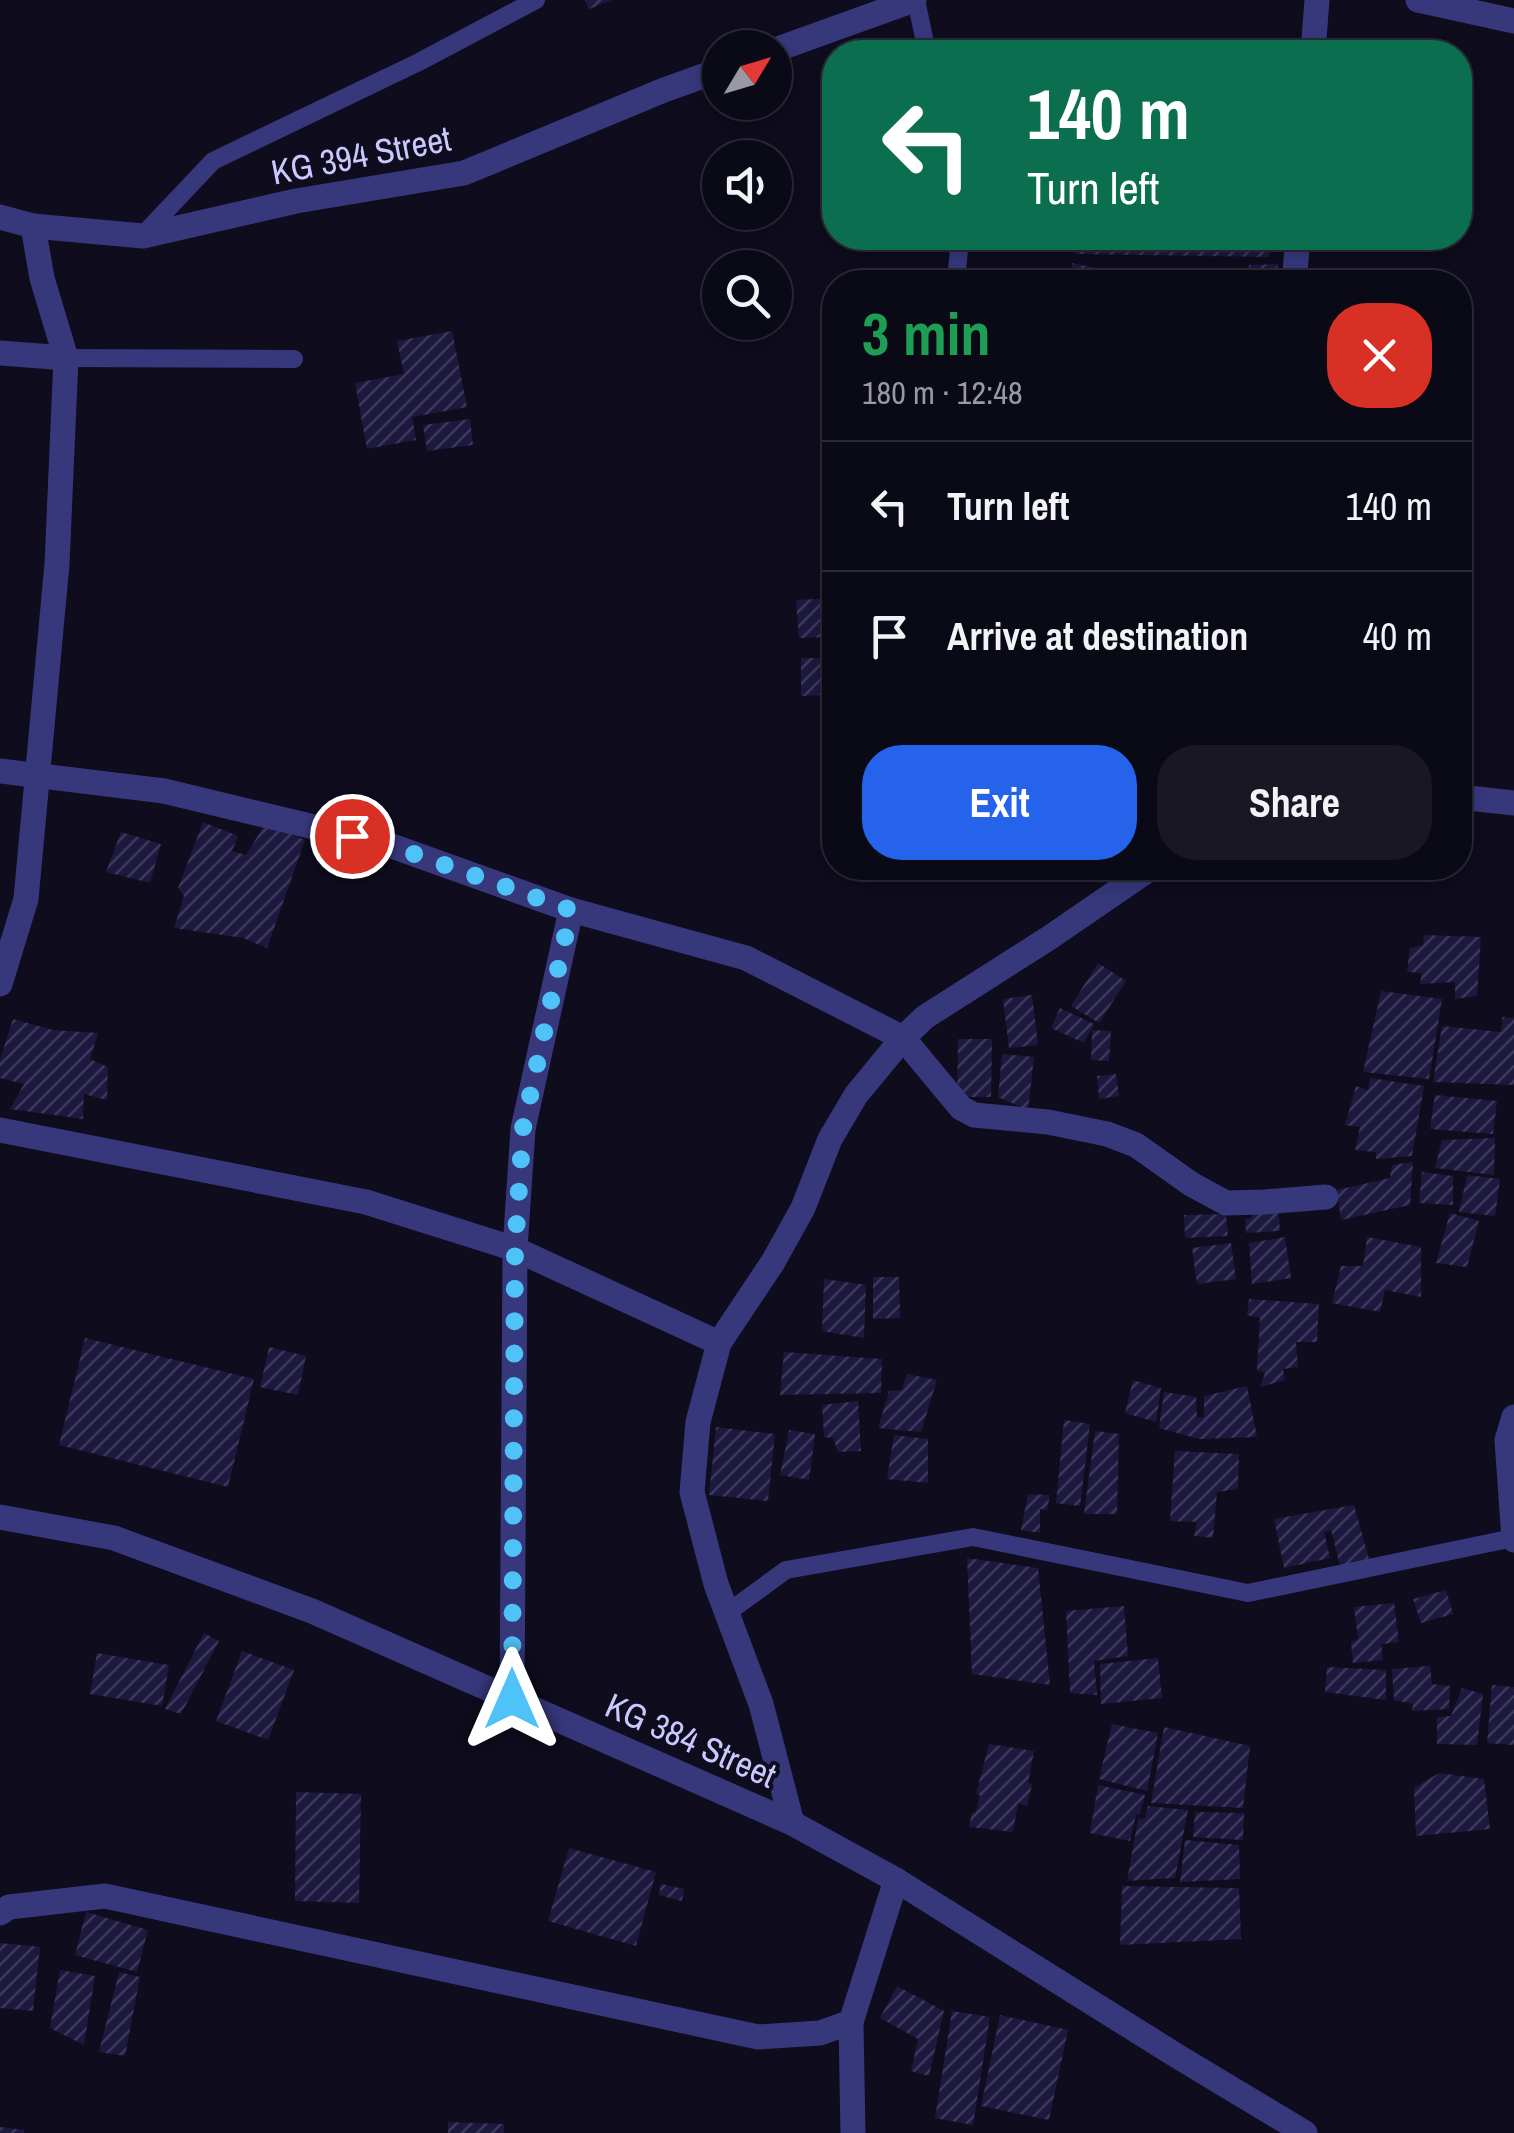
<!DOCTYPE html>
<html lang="en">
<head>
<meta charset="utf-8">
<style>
	body { margin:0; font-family:"Archivo Narrow",sans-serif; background:#181723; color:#f1f3f6; height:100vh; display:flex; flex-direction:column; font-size:38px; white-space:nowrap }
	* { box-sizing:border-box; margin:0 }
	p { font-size:32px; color:#999aa1 }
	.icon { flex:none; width:55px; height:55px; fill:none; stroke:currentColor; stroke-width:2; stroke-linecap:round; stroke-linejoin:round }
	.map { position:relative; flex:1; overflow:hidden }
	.details { position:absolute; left:822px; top:270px; width:650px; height:610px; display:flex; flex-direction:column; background:#0a0916; border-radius:40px; box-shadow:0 5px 15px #0003,0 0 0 2px #2a2a35 }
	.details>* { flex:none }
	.guide { position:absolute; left:822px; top:40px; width:650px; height:210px; border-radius:40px; box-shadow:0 5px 15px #0003,0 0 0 2px #2a2a35; background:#0b6e4f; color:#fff; overflow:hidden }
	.needle { width:65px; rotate:52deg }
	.buttons { position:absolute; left:702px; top:30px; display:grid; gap:20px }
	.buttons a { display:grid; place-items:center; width:90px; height:90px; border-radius:50%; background:#0a0916; box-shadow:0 5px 15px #0003,0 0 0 2px #2a2a35; font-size:50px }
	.pin { position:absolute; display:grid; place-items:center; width:85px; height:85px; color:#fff; margin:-42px; border:5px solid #fff; border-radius:50%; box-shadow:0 2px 10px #0007 }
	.me { position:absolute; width:110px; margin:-55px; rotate:0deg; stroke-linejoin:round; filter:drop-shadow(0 0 8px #0008) }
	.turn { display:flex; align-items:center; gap:35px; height:210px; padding:0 40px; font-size:45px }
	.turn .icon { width:130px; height:130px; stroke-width:2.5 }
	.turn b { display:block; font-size:70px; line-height:85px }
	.round { display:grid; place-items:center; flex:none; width:105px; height:105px; border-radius:40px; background:#181723 }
	.summary { display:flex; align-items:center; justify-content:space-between; height:170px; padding:0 40px }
	h1 { font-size:60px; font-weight:800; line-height:75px; color:#1e9e55 }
	.primary-button { display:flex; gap:20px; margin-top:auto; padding:20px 40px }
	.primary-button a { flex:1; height:115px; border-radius:40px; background:#2563eb; color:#fff; font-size:40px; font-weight:800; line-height:115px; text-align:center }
	.primary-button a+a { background:#181723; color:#f1f3f6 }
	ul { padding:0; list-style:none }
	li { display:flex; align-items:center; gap:30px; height:130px; padding:0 40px; border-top:2px solid #2a2a35 }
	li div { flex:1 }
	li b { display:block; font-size:38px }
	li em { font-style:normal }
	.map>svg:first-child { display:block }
</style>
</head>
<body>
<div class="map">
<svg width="1514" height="2133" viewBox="0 0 1514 2133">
	<defs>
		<pattern id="building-hatch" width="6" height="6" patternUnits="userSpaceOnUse" patternTransform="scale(2.5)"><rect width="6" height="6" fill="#1d183e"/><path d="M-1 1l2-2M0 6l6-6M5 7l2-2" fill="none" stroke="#3c385b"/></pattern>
	</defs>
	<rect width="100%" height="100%" fill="#0e0c1d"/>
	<g fill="url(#building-hatch)">
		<path d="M585,0h27l-23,9z"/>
		<path d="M1077,238h195l-3,19 -195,-3z"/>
		<path d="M1072,263l33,7v12h-34z"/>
		<path d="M1278,264l-2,18h-29l2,-17z"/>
		<path d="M452,331l15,76 -55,10 4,23 -49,9 -12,-66 49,-9 -7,-33z"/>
		<path d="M470,419l3,26 -46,6 -4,-26z"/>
		<path d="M835,598v39l-36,1 -3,-38z"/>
		<path d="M801,658h34v77h-13l-1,-40 -20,1z"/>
		<path d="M203,822l35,14 -6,15 14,4 19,-31 40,16 -38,108 -24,-10 -69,-10 10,-32 -6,-8z"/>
		<path d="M121,832l40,12 -11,39 -44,-11z"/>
		<path d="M1424,935l57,2 -4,59 -22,3v-17l-35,2 2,-11 -15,-1 3,-24 13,-3z"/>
		<path d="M1098,963l28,18 -27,42 -28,-17z"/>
		<path d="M1381,991l61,8 -13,80 -66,-7z"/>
		<path d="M1032,995l6,50 -29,3 -6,-49z"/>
		<path d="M1060,1008l34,16 -10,19 -33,-15z"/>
		<path d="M1502,1017l12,1v67l-81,-3 9,-56 59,6z"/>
		<path d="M13,1019l40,11 45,3 -8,26 18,8 -1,33 -23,-6 -1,25 -73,-10 14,-25 -24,-6v-18z"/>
		<path d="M1092,1030l19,1 -2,30 -18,-1z"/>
		<path d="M958,1039h34l-1,58h-34z"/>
		<path d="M1002,1054l32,3 -6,53 -30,-13z"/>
		<path d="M1116,1074l3,22 -20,3 -2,-23z"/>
		<path d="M1370,1078l54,8 -12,70 -36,3v-7l-21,-2 5,-23 -15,-2 11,-39 12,4z"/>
		<path d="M1435,1095l62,6 -4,33 -63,-5z"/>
		<path d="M1495,1138l-1,37 -59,-7 7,-28z"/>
		<path d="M1413,1162l-3,43 -69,15 -4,-30 53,-12 2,-13z"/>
		<path d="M1422,1172l31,4v29l-34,-2z"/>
		<path d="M1467,1175l33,4 -5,37 -36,-4z"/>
		<path d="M1278,1208l2,23 -34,2 -1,-14 7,-1 -1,-8z"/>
		<path d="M1450,1213l29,8 -12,46 -31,-4z"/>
		<path d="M1226,1214l2,22 -43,2 -1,-23z"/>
		<path d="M1285,1237l6,41 -39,6 -3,-41z"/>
		<path d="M1367,1237l54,10v50l-36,-7 -5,22 -48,-9 9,-37h22z"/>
		<path d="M1231,1243l5,36 -39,5 -5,-36z"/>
		<path d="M873,1277h26l1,41 -27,1z"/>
		<path d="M824,1279l42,6 -2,53 -42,-7z"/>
		<path d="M1249,1299l70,5 -2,38h-21l2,25 -15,2 2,11 -25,7 5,-14 -8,-3 3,-52 -13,-3z"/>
		<path d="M85,1338l169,41 -26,108 -169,-42z"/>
		<path d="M269,1347l37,9 -8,39 -38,-8z"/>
		<path d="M784,1352l98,7 -1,34 -101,2z"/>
		<path d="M907,1374l30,6 -16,52 -43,-4 11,-37 13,-1z"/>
		<path d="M1133,1380l28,8 -5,34 -31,-9z"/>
		<path d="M1247,1386l10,51 -58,2 -40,-11 5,-36 32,5 1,21 7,-1v-21z"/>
		<path d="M858,1401l3,50 -23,1 -5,-14 -9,-1 -2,-32z"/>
		<path d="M1064,1420l26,4 -10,82 -24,-3z"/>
		<path d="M716,1427l59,7 -7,67 -59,-6z"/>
		<path d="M789,1430l26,4 -6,46 -29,-5z"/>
		<path d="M1095,1431l24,3 -2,80h-33z"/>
		<path d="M894,1435l34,4v44l-41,-4z"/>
		<path d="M1175,1451l64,3 -1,35 -21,3 -4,46 -19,-2 3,-14 -27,-1z"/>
		<path d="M1028,1494l22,1 -3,15 -7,-1v24l-19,-3z"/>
		<path d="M1354,1505l15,54 -29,7 -9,-36 -7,2 6,26 -46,10 -10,-49z"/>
		<path d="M967,1558l71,10 12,117 -78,-11z"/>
		<path d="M1446,1590l7,24 -32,9 -8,-24z"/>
		<path d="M1394,1603l5,39 -18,2 2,16 -30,3 -2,-21 7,-3 -4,-32z"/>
		<path d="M1124,1606l4,50 -34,5 3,34 -27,-2 -4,-82z"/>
		<path d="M204,1633l15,8 -38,73 -16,-5z"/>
		<path d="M242,1651l52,19 -26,70 -52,-19z"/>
		<path d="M97,1653l72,12 -7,41 -72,-12z"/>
		<path d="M1158,1658l4,40 -61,6 -1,-40z"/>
		<path d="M1430,1666l2,18 18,2 -1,23 -37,2 1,-7 -19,-4 -2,-31z"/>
		<path d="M1327,1667l59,3v30l-61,-8z"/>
		<path d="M1492,1685l22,2v58l-27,-2z"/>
		<path d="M1462,1688l21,6 -6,51 -40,-1v-27l14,-1z"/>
		<path d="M1112,1724l46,9 -11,58 -48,-12z"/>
		<path d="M1164,1727l86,19 -7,62 -92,-5z"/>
		<path d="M989,1744l45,7 -6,32 4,1 -5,22 -9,-3 -5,29 -44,-5 3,-14 4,-1 4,-17 -4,-1z"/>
		<path d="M1439,1773l45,6 6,50 -74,7 -2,-48z"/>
		<path d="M1098,1785l47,10 -5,19 -4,1 -6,26 -40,-8z"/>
		<path d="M296,1792l65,2 -2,109 -64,-2z"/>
		<path d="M1148,1806l40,4 -13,68 -48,3 11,-62 7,-1z"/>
		<path d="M1195,1812l49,1 -1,27 -50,-3z"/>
		<path d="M1185,1840l54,5 1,34 -60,3z"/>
		<path d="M569,1848l87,24 -20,74 -88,-25z"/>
		<path d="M661,1884l23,5 -2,12 -23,-6z"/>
		<path d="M1122,1886l117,2 2,51 -121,6z"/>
		<path d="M86,1912l62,18 -11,42 -62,-17z"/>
		<path d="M0,1943l40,4 -7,64 -33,-3z"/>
		<path d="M60,1970l35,6 -11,69 -34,-17z"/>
		<path d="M119,1972l21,5 -15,79 -26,-4z"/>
		<path d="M897,1986l47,25 -15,65 -18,-5 7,-32 -38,-21z"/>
		<path d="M952,2011l38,6 -17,108 -38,-7z"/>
		<path d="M1000,2015l68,15 -19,90 -68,-14z"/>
		<path d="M448,2122l56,2v9h-56z"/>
		<path d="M0,2127l24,3v3h-24z"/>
	</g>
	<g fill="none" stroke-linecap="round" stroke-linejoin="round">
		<g stroke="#37387c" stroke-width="18">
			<path d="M916,0l11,52"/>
			<path d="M143,235l70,-74 206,-99 117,-62"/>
			<path d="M956,282l4,-44"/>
			<path d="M66,358l228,1"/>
			<path d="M727,1613l59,-43 187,-33 275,56 265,-55"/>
		</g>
		<g stroke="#37387c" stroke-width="25">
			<path d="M1418,0l96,21"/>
			<path d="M775,50l139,-50"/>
			<path d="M1313,52l4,-52"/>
			<path d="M0,217l33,9 110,10 153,-35 168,-28 200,-83 56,-20"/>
			<path d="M1294,282l4,-44"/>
			<path d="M0,353l66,5"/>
			<path d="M0,771l164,20 225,54 182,65 175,48 157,80 58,70 13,7 74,7 59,12 29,11 55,39 35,19 38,-1 62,-5"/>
			<path d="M1460,797l54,6"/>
			<path d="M0,984l26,-85 31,-335 9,-206 -24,-80 -9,-52"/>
			<path d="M0,1130l366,72 149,47 204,94"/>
			<path d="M1514,1417l-7,23 7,100"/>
			<path d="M0,1517l114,21 198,73 480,212 104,57 281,176 128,77"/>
			<path d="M512,1699l3,-450 8,-120 48,-219"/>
			<path d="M792,1823l-31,-119 -45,-120 -24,-92 6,-70 21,-79 54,-81 30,-54 27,-69 26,-44 47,-57 22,-21 124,-79 102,-70"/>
			<path d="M0,1913l9,-6 96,-11 653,141 62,-4 31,-11 45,-142"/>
			<path d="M851,2022l2,111"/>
		</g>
	</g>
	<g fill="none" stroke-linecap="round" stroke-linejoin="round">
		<path stroke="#4fc3f7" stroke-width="18" stroke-dasharray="0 32.4" d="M352,836l37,9 182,65 -48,218 -8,121 -3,450"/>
	</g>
	<g text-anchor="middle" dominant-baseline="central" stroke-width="8" stroke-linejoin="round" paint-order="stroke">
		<g font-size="35" fill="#cbc8ff" stroke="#0e0c1d">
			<text transform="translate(361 155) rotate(-11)">KG 394 Street</text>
			<text transform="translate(691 1740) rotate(24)">KG 384 Street</text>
		</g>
	</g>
</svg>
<div class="buttons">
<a><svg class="needle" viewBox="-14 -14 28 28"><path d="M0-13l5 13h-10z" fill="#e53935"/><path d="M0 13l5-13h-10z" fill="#999aa1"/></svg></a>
<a><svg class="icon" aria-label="sound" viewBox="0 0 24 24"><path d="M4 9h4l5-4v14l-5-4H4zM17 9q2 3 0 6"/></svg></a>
<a><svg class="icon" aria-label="search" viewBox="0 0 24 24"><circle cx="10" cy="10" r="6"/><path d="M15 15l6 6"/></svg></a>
</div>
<div class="pin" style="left:352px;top:836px;background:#d93025"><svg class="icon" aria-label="arrive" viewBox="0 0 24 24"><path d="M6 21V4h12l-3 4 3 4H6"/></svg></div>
<svg class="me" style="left:512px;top:1699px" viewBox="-20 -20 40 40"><path d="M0-17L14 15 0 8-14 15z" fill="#4fc3f7" stroke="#fff" stroke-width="4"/></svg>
<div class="guide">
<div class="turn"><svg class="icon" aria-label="left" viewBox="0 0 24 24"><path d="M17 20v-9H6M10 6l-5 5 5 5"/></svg><div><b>140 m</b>Turn left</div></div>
</div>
<section class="details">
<div class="summary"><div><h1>3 min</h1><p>180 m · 12:48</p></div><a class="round" style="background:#d93025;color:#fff"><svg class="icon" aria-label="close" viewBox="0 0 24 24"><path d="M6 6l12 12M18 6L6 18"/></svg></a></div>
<ul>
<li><svg class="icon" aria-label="left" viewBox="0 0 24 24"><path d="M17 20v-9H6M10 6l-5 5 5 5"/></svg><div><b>Turn left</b></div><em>140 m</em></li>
<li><svg class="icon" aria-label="arrive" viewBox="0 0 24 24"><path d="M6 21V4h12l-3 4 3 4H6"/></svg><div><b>Arrive at destination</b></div><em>40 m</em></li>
</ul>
<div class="primary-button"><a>Exit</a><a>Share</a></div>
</section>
</div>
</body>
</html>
